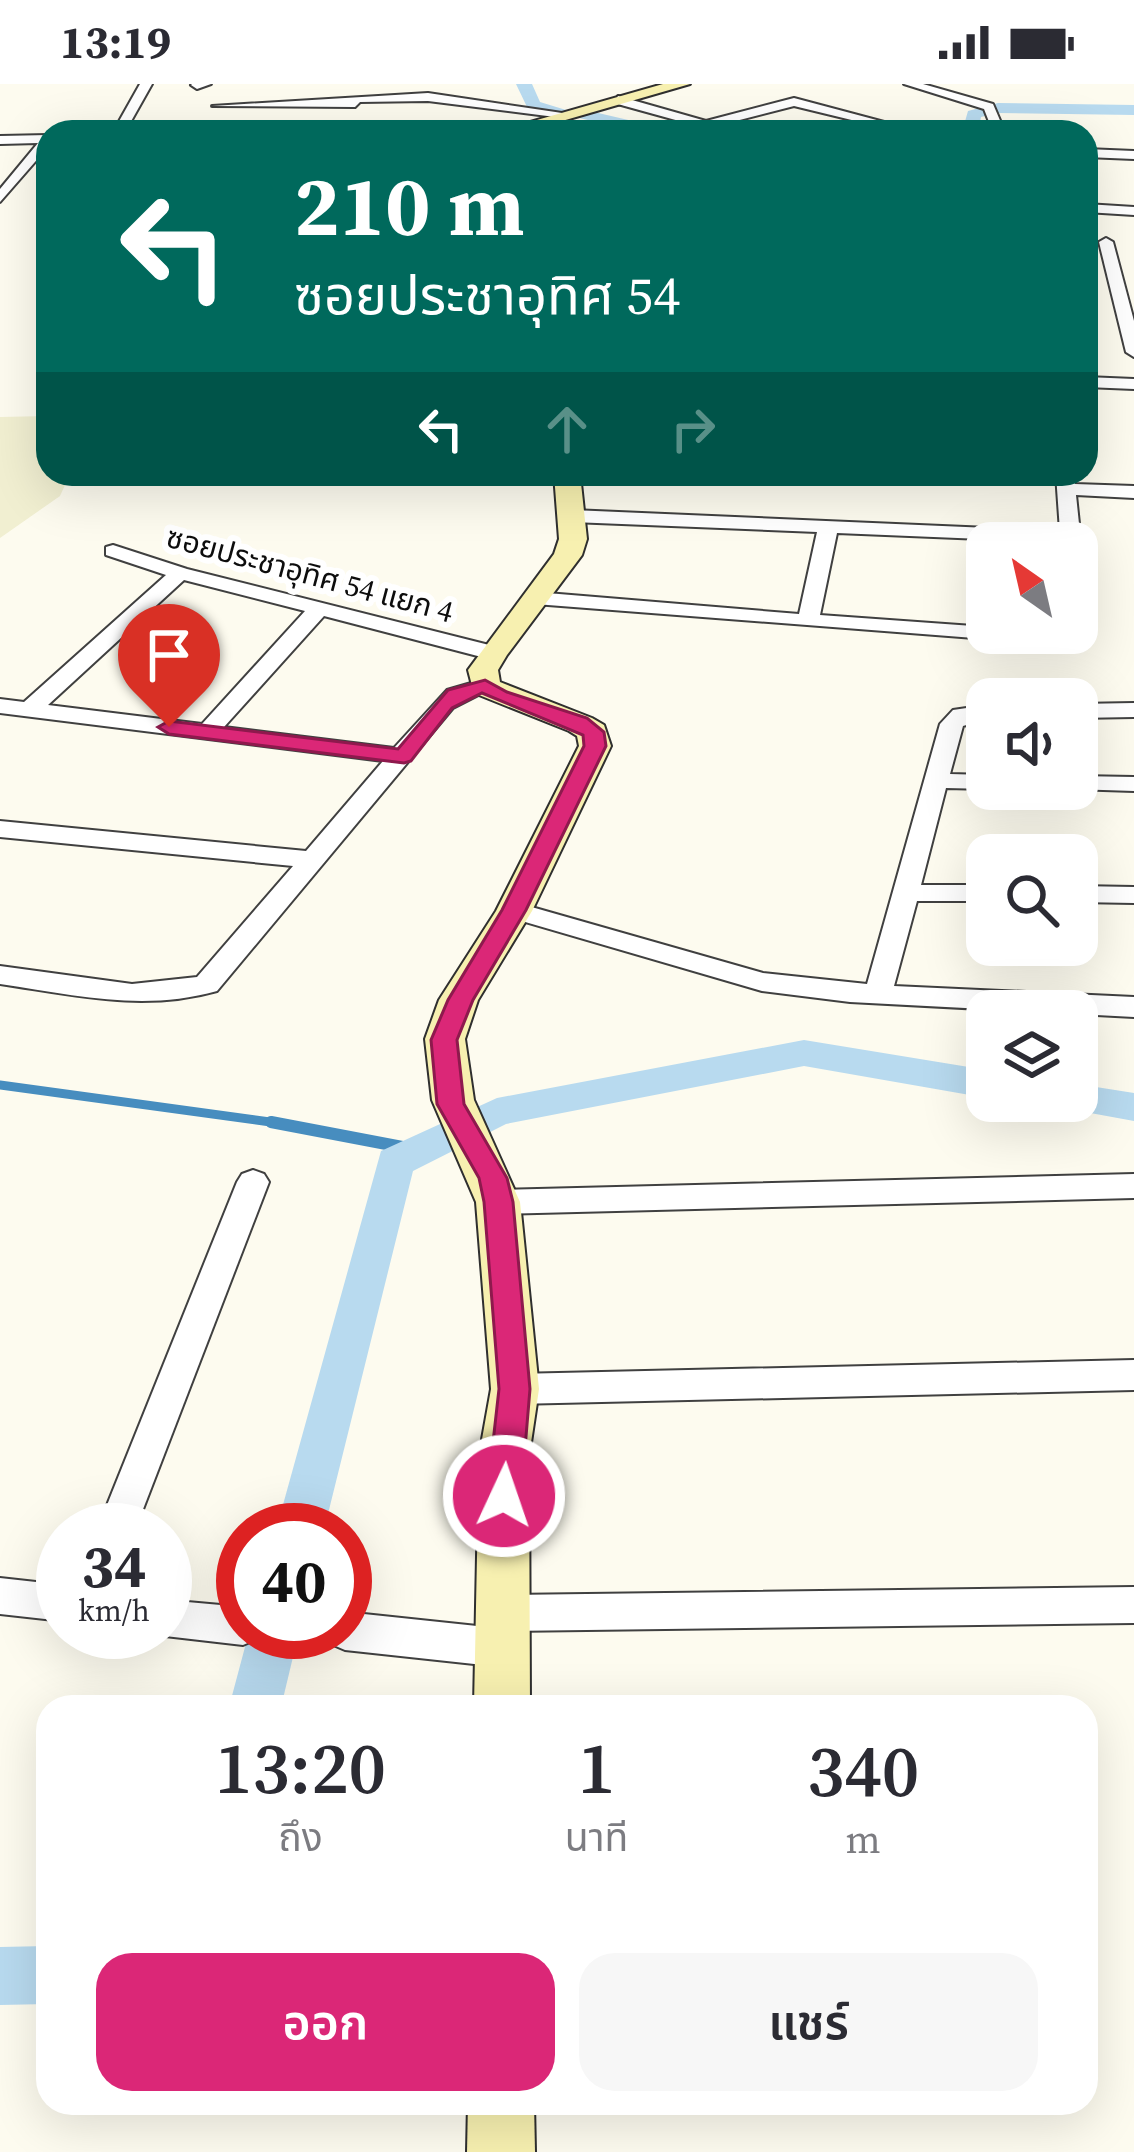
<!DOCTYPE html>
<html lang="th">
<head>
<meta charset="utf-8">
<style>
	body { margin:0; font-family:"Source Serif 4","Noto Sans Thai",serif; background:#f7f7f7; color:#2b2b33; height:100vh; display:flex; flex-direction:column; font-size:45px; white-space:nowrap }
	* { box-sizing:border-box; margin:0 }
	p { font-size:39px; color:#7c7c81 }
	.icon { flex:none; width:66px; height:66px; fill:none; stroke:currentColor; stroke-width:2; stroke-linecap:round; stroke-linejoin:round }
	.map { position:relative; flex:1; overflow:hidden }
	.side { position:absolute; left:36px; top:1611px; width:1062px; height:420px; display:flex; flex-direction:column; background:#fff; border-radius:36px; box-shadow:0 12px 48px #0002 }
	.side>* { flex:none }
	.hud { position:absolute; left:36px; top:36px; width:1062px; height:366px; border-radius:36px; box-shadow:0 12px 48px #0002; background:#00695c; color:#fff; overflow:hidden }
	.needle { width:78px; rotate:326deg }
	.buttons { position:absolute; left:966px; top:438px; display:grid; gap:24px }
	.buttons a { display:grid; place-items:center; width:132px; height:132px; border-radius:24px; background:#fff; box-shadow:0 12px 48px #0002; font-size:60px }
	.speed { position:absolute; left:36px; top:1419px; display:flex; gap:24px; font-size:60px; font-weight:700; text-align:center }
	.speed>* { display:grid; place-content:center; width:156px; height:156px; border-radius:50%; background:#fff; box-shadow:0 12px 48px #0002; line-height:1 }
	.speed small { font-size:30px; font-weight:400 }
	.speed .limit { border:18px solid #d22; background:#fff; color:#111 }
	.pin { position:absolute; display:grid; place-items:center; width:102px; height:102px; color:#fff; margin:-123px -51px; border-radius:50% 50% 50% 0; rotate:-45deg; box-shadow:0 0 12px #0007 }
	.pin .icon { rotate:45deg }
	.me { position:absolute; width:132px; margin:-66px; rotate:3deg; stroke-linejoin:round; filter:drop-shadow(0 0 9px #0008) }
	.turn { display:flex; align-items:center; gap:42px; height:252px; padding:0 60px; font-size:54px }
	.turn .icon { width:156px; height:156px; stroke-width:2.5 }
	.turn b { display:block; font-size:84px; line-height:102px }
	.lanes { display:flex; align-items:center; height:114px; padding:0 60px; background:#0003; justify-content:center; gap:60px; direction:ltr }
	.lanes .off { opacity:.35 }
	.eta { display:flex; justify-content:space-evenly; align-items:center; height:204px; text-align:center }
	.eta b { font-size:72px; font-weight:600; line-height:84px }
	.button { display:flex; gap:24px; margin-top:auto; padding:24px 60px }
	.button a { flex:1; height:138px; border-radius:36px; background:#db2777; color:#fff; font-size:48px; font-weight:600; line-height:138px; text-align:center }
	.button a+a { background:#f7f7f7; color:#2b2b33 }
	.status { display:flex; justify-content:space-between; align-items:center; height:84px; padding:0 60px; background:#fff; direction:ltr }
	.status svg { height:33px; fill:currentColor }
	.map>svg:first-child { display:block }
</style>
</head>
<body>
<div class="status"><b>13:19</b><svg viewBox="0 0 49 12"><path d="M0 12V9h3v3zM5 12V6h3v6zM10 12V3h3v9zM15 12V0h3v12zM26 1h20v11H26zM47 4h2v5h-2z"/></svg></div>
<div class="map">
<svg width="1134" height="2068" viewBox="0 0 1134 2068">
	<rect width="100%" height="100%" fill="#fdfbef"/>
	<path fill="#f1efd1" d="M48,332v58h22l-10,22 -60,42v-121z"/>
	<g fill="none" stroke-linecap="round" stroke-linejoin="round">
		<path stroke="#478dbf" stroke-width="9" d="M0,1001l292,40"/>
		<path stroke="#478dbf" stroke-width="12" d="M271,1038l147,28"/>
		<g fill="#b8daef" fill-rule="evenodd">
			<path d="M516,0h16l8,18 26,8 -8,5 -30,-6z"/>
			<path d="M998,19l136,2v10l-136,-2 -17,4 -3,15h-16l6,-21z"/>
			<path d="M581,25l86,20 2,3h-30l-64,-15 -2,-3z"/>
			<path d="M804,956l183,30v28l-183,-32 -298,58 -93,47 -89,359h-48l105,-379 116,-53z"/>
			<path d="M1077,1000l57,9v28l-71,-13 -4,-7h18z"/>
			<path d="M249,1548h50l-18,75h-52z"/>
			<path d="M48,1862v58l-48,1v-58z"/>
		</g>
		<defs>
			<g id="street">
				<path d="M140,0h12l-27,48h-12z"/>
				<path d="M211,0l-14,5 -6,-4 1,-1z"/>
				<path d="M904,0h19l70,20 12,28h-12l-9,-23z"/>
				<path d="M428,9l141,21 -6,4 -135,-17 -68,1 -5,5 -143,-1z"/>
				<path d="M618,12l88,25 88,-23 124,33 -17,1 -107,-26 -74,19 8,4 -9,3 -105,-29z"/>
				<path d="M554,38l76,6 6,4 -86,-3z"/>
				<path d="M48,51v12l-48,55v-13l38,-46 -38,1v-8z"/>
				<path d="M1086,65l48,2v8l-48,-2z"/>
				<path d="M1086,120l48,3v8l-48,-3z"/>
				<path d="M1106,154l7,4 21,79v36l-8,-5 -27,-110z"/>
				<path d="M1086,293l48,2v10l-48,-2z"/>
				<path d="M1056,390h18l1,10 59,2v12l-58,-3 5,48 -4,4v-4l-240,-10 -17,82 167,12v6h11l-11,6 -452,-35 -10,-6 10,-6 264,22 18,-82 -245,-10 -10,-6 10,-6 488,21z"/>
				<path d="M113,461l74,24 314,79 3,5 -11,7 -169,-44 -100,111 170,21 53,-58 38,-11 11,7 -43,22 -236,283c-74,21 -142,4 -217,-7v-18l132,18 65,-7 96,-111 -293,-29v-16l306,30 77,-90 -383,-48v-14l24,3 142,-127 -60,-20v-8zM184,496l121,31 -103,113 -154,-19z"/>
				<path d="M1134,619v14l-57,1v-14z"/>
				<path d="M987,621v14l-24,7 -13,48 37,1 1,14 -42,-1 -25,97h66v16h-70l-23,85 240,11v20l-284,-15 -88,-11 -257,-75 -4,-6 13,-8 249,71 104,11 73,-260 13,-14z"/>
				<path d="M1077,692l57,1v14l-62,-2h5z"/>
				<path d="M1077,802l57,1v16l-57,-1z"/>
				<path d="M253,1086l11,4 5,8 -134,348h-38l140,-348 5,-8z"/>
				<path d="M1134,1090v24l-636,16 -11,-3 -5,-9 5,-9 11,-3z"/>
				<path d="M1134,1276v30l-619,14 -12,-5 -5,-10 5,-10 12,-5z"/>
				<path d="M0,1494l63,7v36l-63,-7z"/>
				<path d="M1134,1503v36l-627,8 9,4 6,13 -6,13 -14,6 -157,-17 -14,-6 -5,-12h19v-20l151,16 -12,-15 5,-13 14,-5z"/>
				<path d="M165,1516l78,7v25h17l-3,7 -14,6 -78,-9 -11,-4h11z"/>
			</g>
			<g id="secondary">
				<path d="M663,0h27l-166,48h-29z"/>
				<path d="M554,390h26l7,65 -5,16 -75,100 -9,15 2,12 92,36 12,7 7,21 -79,165 -54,89 -13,39 9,61 46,102 19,187 -10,67 1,251h-56l5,-251 12,-67 -15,-187 -44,-102 -7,-61 14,-39 57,-89 83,-165 -2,-10 -8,-5 -95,-38 -6,-23 86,-116 5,-15z"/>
				<path d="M468,2019h66l1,49h-68z"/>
			</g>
		</defs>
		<use href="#street" stroke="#404040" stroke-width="4"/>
		<use href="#secondary" stroke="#2f2f2f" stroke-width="4"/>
		<use href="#street" fill="#fff" fill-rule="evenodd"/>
		<use href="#secondary" fill="#f7f0b0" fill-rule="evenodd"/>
	</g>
	<path fill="#db2777" stroke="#8e194d" stroke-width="3" d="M485,596l22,12 80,26 17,14 2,14 -80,164 -53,90 -16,40 7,64 43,74 6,24 17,187 -9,107 -5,10 -12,4 -12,-4 -5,-10 12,-107 -15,-187 -5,-24 -42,-74 -6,-64 17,-40 54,-90 82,-164 -1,-11 -101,-42 -30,15 -41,53 -7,2 -235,-29 -11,-7 11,-6 229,28 50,-59z"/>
	<g text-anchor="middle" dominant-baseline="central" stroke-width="12" stroke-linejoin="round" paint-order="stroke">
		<g font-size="30" fill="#0d0d0d" stroke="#fff">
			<text transform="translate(310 490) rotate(15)">ซอยประชาอุทิศ 54 แยก 4</text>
		</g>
	</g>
</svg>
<div class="buttons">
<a><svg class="needle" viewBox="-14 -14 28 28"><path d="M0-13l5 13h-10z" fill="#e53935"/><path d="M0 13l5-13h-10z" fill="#7c7c81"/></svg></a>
<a><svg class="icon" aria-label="sound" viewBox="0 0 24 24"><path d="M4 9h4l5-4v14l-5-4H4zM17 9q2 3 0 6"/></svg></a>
<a><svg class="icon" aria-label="search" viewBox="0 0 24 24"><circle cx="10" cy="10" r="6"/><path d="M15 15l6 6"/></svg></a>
<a><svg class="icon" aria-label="layers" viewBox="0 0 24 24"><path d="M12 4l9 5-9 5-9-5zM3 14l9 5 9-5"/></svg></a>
</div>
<div class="speed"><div>34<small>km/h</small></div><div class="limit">40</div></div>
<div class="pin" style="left:169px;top:643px;background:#d93025"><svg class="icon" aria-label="arrive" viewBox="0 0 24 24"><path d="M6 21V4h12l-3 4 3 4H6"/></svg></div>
<svg class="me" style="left:504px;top:1412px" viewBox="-20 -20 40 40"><circle r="17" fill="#db2777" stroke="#fff" stroke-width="3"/><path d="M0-11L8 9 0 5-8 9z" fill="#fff"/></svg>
<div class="hud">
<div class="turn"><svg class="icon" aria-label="left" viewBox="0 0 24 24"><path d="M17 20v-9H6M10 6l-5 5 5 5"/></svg><div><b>210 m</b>ซอยประชาอุทิศ 54</div></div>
<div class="lanes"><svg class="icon" aria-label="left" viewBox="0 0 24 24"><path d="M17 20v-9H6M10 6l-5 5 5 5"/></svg><svg class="icon off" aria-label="ahead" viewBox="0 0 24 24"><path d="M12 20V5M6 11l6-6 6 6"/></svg><svg class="icon off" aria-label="right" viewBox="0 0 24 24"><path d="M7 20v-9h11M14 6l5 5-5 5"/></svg></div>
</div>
<section class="side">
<div class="eta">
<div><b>13:20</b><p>ถึง</p></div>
<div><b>1</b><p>นาที</p></div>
<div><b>340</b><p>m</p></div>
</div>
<div class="button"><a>ออก</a><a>แชร์</a></div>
</section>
</div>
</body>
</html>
